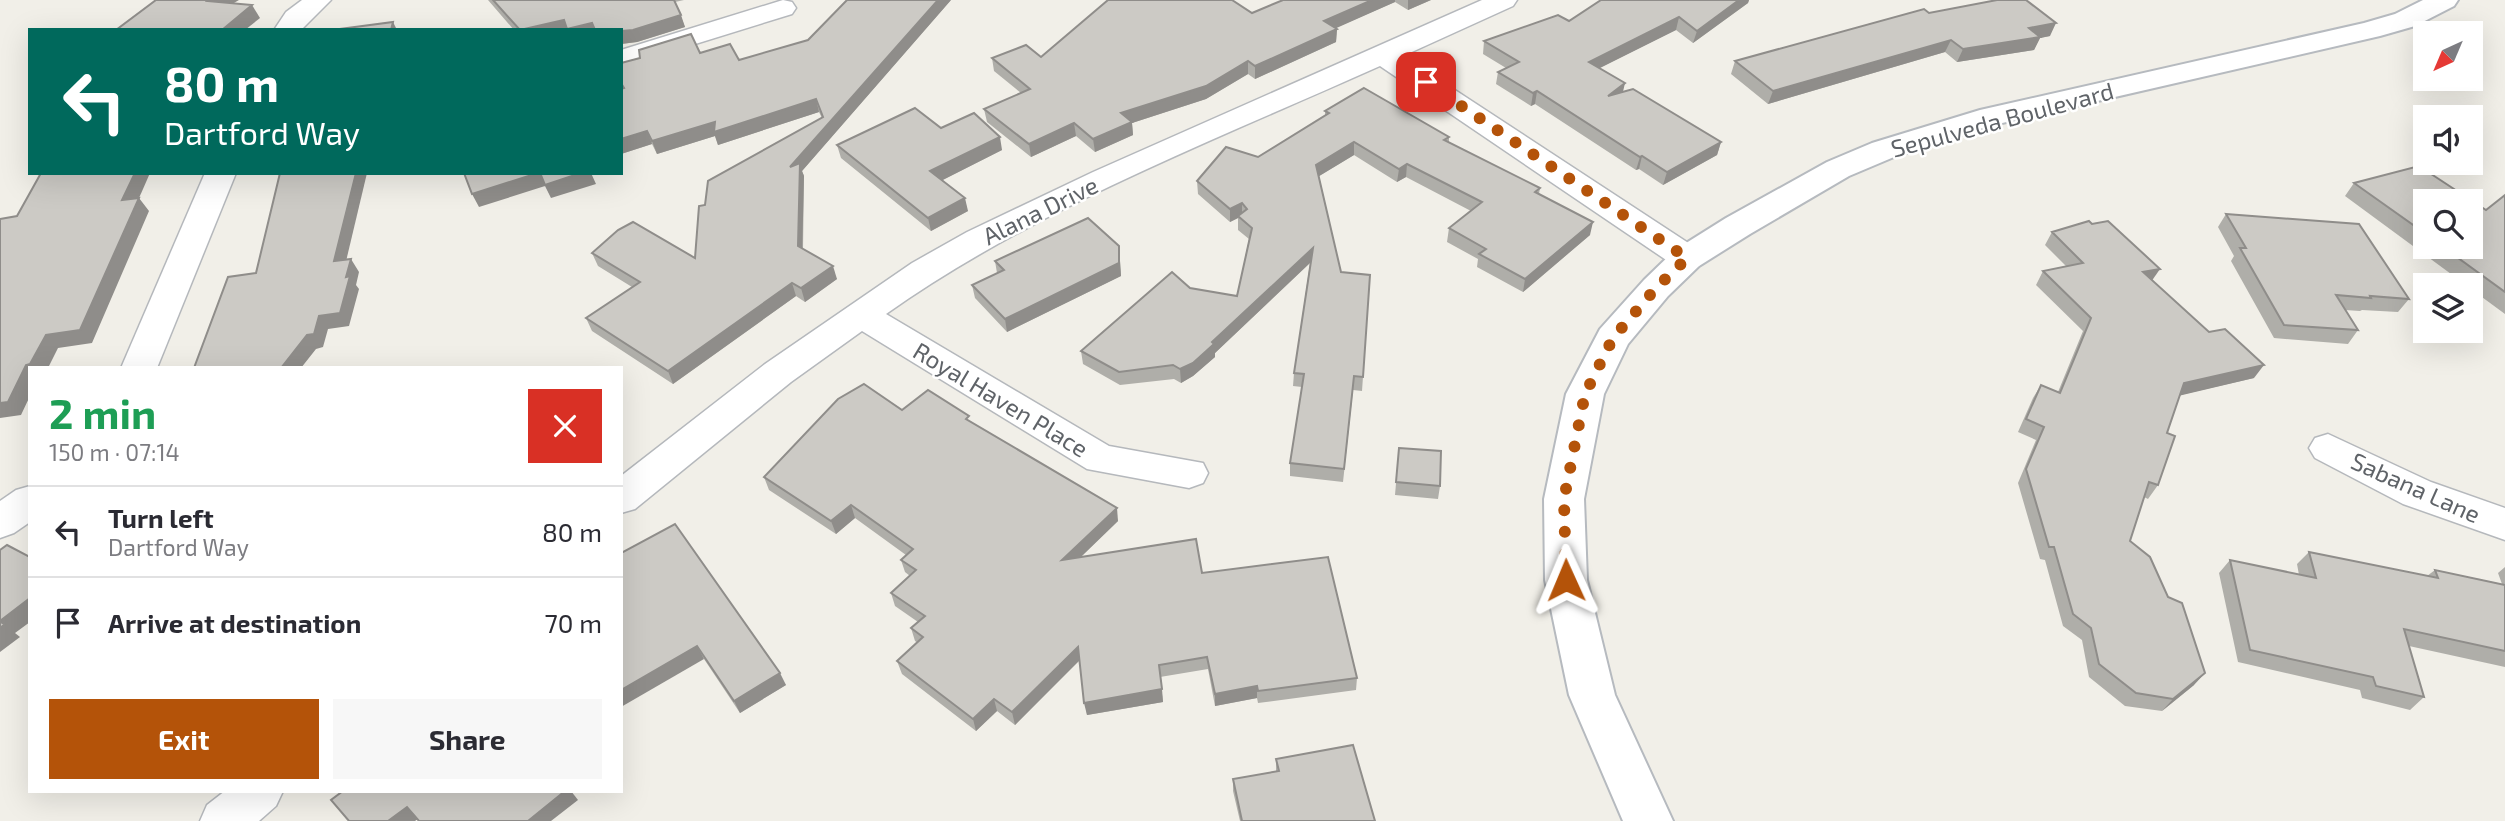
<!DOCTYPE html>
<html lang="en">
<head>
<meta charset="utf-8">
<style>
	body { margin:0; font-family:"Exo 2",sans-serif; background:#f7f7f7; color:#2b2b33; height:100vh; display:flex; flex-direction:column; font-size:26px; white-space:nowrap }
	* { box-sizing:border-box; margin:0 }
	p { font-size:23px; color:#7c7c81 }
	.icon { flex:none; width:38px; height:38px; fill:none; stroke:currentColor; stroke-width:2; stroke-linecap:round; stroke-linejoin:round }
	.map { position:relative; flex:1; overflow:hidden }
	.details { position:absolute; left:28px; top:366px; width:595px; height:427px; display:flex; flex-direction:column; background:#fff; border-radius:0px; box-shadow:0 7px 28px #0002 }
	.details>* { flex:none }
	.top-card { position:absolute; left:28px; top:28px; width:595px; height:147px; border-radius:0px; box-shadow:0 7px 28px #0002; background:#00695c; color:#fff; overflow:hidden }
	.needle { width:46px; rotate:224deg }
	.buttons { position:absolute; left:2413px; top:21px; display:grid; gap:14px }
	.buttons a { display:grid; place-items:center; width:70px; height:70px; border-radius:0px; background:#fff; box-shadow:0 7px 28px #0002; font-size:35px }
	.pin { position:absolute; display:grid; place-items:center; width:60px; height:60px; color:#fff; margin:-30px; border-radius:14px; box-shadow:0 4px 10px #0006 }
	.me { position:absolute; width:77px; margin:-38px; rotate:359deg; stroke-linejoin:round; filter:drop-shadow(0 0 5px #0008) }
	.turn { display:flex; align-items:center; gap:24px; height:147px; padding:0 21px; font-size:32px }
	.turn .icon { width:91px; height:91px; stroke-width:2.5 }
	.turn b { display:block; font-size:49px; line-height:60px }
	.round { display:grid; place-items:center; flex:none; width:74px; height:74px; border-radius:0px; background:#f7f7f7 }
	.headline { display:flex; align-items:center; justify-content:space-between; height:119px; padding:0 21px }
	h1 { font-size:42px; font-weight:700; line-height:52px; color:#1e9e55 }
	.cta { display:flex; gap:14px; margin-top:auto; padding:14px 21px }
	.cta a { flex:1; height:80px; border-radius:0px; background:#b45309; color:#fff; font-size:28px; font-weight:700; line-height:80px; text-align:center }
	.cta a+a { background:#f7f7f7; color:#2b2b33 }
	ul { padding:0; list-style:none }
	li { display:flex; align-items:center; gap:21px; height:91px; padding:0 21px; border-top:2px solid #e1e1e2 }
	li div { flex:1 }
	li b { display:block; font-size:26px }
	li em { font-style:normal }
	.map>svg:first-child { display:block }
</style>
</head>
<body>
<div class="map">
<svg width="2505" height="821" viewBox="0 0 2505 821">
	<rect width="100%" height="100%" fill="#f1efe8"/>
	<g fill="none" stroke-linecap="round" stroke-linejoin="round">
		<defs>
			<g id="minor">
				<path d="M302,0h29l-30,30h-27l12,-18z"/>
				<path d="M783,0l9,2 4,6 -4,6 -171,53v-17z"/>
				<path d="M1482,0h35l-4,6 -110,50 296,194 4,8 -4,8 -12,3 -12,-3 -295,-200c-165,74 -346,143 -494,248l223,132 94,17 5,10 -5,10 -14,5 -102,-19 -225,-138 -71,51 -156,127 -14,4v-37l144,-112 147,-101 55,-31 126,-60z"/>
				<path d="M205,173h31l-79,195h-36z"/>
				<path d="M2328,434l103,48 74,26v32l-102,-36 -88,-46 -6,-10 6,-10z"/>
				<path d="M30,486v36l-16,11 -14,5v-37l16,-11z"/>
				<path d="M225,791h58l-7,15 -17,15h-59l7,-16z"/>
			</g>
			<path id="secondary" d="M2423,0h35l-4,6 -39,20 -35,10 -391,90 -95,31 -45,19 -99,58 -51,32 -31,30 -40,48 -24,50 -20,105 3,81 28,115 58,126h-50l-54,-126 -24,-115 -1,-81 22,-105 34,-65 44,-49 31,-30 51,-32 101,-56 45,-19 108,-33 384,-87 31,-9z"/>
		</defs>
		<use href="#minor" stroke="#b5b8bc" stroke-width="3"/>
		<use href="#secondary" stroke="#b6babf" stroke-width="4"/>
		<use href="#minor" fill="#fff" fill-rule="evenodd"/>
		<use href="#secondary" fill="#fff" fill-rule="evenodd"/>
	</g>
	<g fill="#afaea9" fill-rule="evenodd">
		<path d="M488,0h196l-9,2 10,25 -48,15 -16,2v-14h-107z"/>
		<path d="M951,0l-149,171 2,5 -1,73 34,30 -32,23 -9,-6 -123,88 -81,-53 -6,-13 46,-31 -34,-21 -6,-13 103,5 10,-53 117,-87 -3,-6 -101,33 -3,-9 -58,18 -5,-10 -31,10v-65h2l-2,-3v-23l79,-10 39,7z"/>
		<path d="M1283,0h148l-23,10 -13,-8 -60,26 2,1 -1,13 -81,37 -7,-5 -42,25 -74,24 1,12 -38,17 -19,-16 -45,21 -44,-35 -3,-13 37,-16 -27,-22 -2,-13 49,-1 211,-44z"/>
		<path d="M1601,0h148l-1,3 -55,40 -17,-13 -77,38 24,23 98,51 -4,13 -54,30 -24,-16 -3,1 -101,-66 -4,2 -35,-22 2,-12 8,-4 -23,-14 1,-13 85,-20z"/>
		<path d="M1929,13l121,23 -10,2 -6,12 -77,12 -12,-10 -177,52 -37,-30 4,-13z"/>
		<path d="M1325,111l124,26v6l91,45 -1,6 51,41 -67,57 -46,-25 1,-8 -31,-17 2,-14 22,-17 -65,-34 -9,5 -43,-27 -35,21 22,96 29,3 -8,116 -9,-1 -10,92 -53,-6v-13l12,-76 -9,-1 1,-13 16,-110 -95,90v4l-22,19 -12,7 -7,-4 -54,6 -37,-21 -2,-13 109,-63 47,8 12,-57 -11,-9v-12l-8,4 -32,-28 -1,-13 61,-24 67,-41z"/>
		<path d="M941,128l61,22 -60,30 26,31 -37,20 -90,-73 -4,-13z"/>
		<path d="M2354,183l132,27 19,-15v119l-34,-25v-4h-5l-121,-89zM2426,201l45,46h-45z"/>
		<path d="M2226,214l183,85 -11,13 -36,-2 -2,1 -15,-1 13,20 -10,14 -74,-6 -43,-77 3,-5 -16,-29z"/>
		<path d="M2052,232l100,48 102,98 -74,17 -13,38 -9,52 -10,14 -4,-2 -14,44 64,144 -32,26 -37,-5 -36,-29 -7,-37 -19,-14 -18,-66 -5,-1 -22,-76 18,-43 -18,-8 15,-34 8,-13 17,7 25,-61 -47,-46 7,-14 23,-5 -21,-21z"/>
		<path d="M1119,246l2,30 -114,56 -32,-34 -3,-13 25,-12 -2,-12z"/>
		<path d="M902,410l68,11 148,100 -37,36 121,16 155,105 -1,12 -98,13 -1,-5 -42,8 -7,-37 -48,8 3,25 -76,13 -8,-55 -64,65 -18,-14 -21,20 -74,-57 -5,-13 21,-18 -3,-2 -4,-13 7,-6 -23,-16 -4,-13 19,-17 -5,-4 -4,-12 5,-5 -51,-37 -19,16 -67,-44 -5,-13z"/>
		<path d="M1399,448l41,38 -2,13 -43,-4z"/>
		<path d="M2309,552l118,24 8,-6 67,14 -4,-11 7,-6v100l-96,-21 15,51 -14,13 -48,-12 -2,-8 -122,-28 -19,-89 11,-13 69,15 -2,-11z"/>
		<path d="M621,553l165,132 -46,28 -36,-54z"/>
		<path d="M1276,759l99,62h-135l-7,-30v-12l43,-7z"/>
	</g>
	<g fill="#8f8d8a">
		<path d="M208,0h31l-24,14 -8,-13z"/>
		<path d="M938,0h13l-149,171 2,5 -2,83 -4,-13 -8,-79z"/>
		<path d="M1372,0h23v2l-72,32 1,-13z"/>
		<path d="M1408,0h23l-23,10z"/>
		<path d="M1739,0h10l-1,3 -55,40 4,-12z"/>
		<path d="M252,5l8,13 -15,12h-23z"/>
		<path d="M681,15l4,12 -48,15 -16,2v-13z"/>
		<path d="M1679,17l-3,13 -90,45 3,-13z"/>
		<path d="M564,20l28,3 2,7h-71z"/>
		<path d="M393,22l4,8h-6z"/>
		<path d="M2056,23l-6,13 -10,2 -6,12 -77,12 6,-13 66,-21z"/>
		<path d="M1337,29l-1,13 -81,37v-13z"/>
		<path d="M1951,40l-6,12 -177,52 5,-13z"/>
		<path d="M1248,61v13l-42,25 -74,24 1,12 -38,17 -2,-13 28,-26z"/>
		<path d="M1625,83l-3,13h-14z"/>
		<path d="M1537,91l-2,13 -4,2 2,-13z"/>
		<path d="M816,99l3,13 -101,33 -3,-9 -58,18 -5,-13 63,-19z"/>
		<path d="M1074,123l2,13 -45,21 -2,-13z"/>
		<path d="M647,131l5,13 -31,10v-15z"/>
		<path d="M1000,137l2,13 -69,35 -3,-14z"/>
		<path d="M1354,142v13l-38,23v-13z"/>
		<path d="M1721,142l-4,13 -54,30 4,-13z"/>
		<path d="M1642,156l-3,13 -3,1 4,-13z"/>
		<path d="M1407,164l-1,13 -9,5 2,-13z"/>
		<path d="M135,173h15l-18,41 -10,-14z"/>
		<path d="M356,173h11l-24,101 -9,-13z"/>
		<path d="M538,173h53l5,11 -45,14 -6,-12 -66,21 -7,-13z"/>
		<path d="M139,198l10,13 -57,132 -34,5 -10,20h-18v28l-9,19 -21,3v-15z"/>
		<path d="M965,198l3,13 -37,20 -3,-13z"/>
		<path d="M1242,203v13h-4v2l-8,4v-13z"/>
		<path d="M1593,222l-3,13 -67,57 2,-13z"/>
		<path d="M1119,246l2,30 -114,56 -2,-13z"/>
		<path d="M1313,248l-1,13 -97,92v4l-22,19 -12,7 -1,-14 32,-27z"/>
		<path d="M351,259l8,13 -3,13 3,4 -10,37 -21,3 -5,18 -7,2 -15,19h-20l65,-91z"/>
		<path d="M833,266l4,13 -32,23 -4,-14z"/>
		<path d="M2160,269l-9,13 -8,-10z"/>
		<path d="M792,283l4,13 -123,88 -5,-13z"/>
		<path d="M2264,365l-10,13 -80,19 10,-14z"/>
		<path d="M851,505l4,13 -19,16 -5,-13z"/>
		<path d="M1117,508l1,13 -54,52 -2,-13z"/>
		<path d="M30,598v24l-15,11 5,4 -20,15v-31z"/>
		<path d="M697,646l7,13 -83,48v-17z"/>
		<path d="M1078,647l2,13 -65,65 -3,-13z"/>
		<path d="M780,673l6,12 -46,28 -6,-12z"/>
		<path d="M2205,673l-11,12 -32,26 11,-12z"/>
		<path d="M1257,686v12l-42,8v-12z"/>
		<path d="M1162,689l1,13 -76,13 -3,-12z"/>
		<path d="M994,699l3,12 -21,20 -3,-12z"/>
		<path d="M565,791h6l7,9 -27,21h-23z"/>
		<path d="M407,807l11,12 -3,2h-27z"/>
	</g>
	<g fill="#cccac5" stroke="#8f8d8a" stroke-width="2">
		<path d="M156,0h52l-1,1 45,4 -30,25h-106z"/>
		<path d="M493,0h181l7,15 -48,15 -12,1v-1h-26l-3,-7 -25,6 -3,-9 -44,10z"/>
		<path d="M847,0h91l-148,167 10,-4 -2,83 35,20 -32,22 -9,-5 -124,88 -82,-53 54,-36 -48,-29 26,-23 15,-8 62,36 4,-52 6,-1 3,-24 115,-64 -7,-18 -102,33 1,-10 -63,19 -5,-10 -26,8v-50l3,-1 -3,-5v-20l19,-5 -1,-8 52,-16 9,19 30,-9 9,16 69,-20z"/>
		<path d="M1108,0h124l20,13 31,-13h89l-48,21 13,8 -82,37 -7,-5 -42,25 -85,27 11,9 -39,17 -19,-16 -45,21 -45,-35 46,-20 -38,-31 34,-13 15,12z"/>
		<path d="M1601,0h138l-42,31 -18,-14 -90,45 36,21 -17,13 25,-7 88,53 -54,30 -25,-16 -2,1 -103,-66 -4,2 -35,-21 21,-10 -35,-21 74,-26 11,6z"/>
		<path d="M1997,0h29l30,23 -27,5 11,9 -77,12 -12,-9 -178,51 -38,-30 189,-52 5,4z"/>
		<path d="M393,22l-2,8h-59z"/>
		<path d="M1364,88l85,49 -5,3 96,48 -5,4 58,30 -68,57 -46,-25 7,-5 -37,-21 33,-26 -75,-38 -8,5 -45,-27 -38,23 25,107 29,3 -7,102 -9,-1 -10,93 -54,-6 14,-89 -10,-1 19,-125 -101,94 2,2 -21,19 -13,6 -7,-4 -54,7 -38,-21 91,-79 18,16 47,8 15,-68 -14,-12 9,-7 -5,-6 -12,6 -33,-28 29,-34 32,10 71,-44 -4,-2z"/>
		<path d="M915,108l26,20 33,-15 26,24 -70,34 35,27 -37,20 -91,-73z"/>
		<path d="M2419,166l67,44 19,-15v97l-62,-45h28v-46h-45v33l-72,-51z"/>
		<path d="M41,173h94l-13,27 17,-2 -59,132 -34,5 -16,29 -4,1 -18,37 -8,1v-184l17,-3z"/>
		<path d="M280,173h76l-22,88 17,-2 -5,18 4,-1 -10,37 -21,3 -5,18 -7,1 -26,33h-87l34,-91 28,-4z"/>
		<path d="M464,173h74l-66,21z"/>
		<path d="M540,173h41l-36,12z"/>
		<path d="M2226,214l133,10 50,75 -39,-3 1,2 -35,-3 22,35 -74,-5 -44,-77h6z"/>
		<path d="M1088,218l31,28v17l-114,56 -33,-34 32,-15 -9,-9z"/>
		<path d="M2089,221l3,3 16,-3 52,48 -17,3 66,60 16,-3 39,36 -80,18 -17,50 8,3 -17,49 -9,-3 -19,59 20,16 18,40 14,6 23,70 -32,26 -37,-6 -37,-29 -8,-36 -18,-14 -19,-67h-5l-23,-78 18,-42 -18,-8 15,-34 19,8 31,-75 -48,-47 40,-8 -31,-31z"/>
		<path d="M864,384l38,26 26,-20 41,26 -3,3 151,89 -55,52 134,-21 6,34 126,-16 29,121 -99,13 -1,-5 -42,8 -8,-37 -48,8 3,24 -78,14 -6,-56 -66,65 -18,-13 -21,20 -76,-58 26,-24 -12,-9 14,-12 -34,-23 25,-23 -15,-10 12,-11 -62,-44 -20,16 -67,-44 74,-78z"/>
		<path d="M1399,448l42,3 -1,35 -44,-4z"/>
		<path d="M675,524l105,149 -46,28 -37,-55 -76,44v-137z"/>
		<path d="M7,545l23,12v41l-30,23v-71z"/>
		<path d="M2309,552l129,26 -3,-8 70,15v66l-101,-22 20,68 -48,-11 -3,-9 -123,-27 -20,-90 86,18z"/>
		<path d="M0,622l5,2 -5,4z"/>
		<path d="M1353,745l22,76h-133l-9,-42 46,-8 -3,-12z"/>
		<path d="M343,791h222l-37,30h-109l-12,-14 -19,14h-39l-18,-21z"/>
	</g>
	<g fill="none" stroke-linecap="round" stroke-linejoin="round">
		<path stroke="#b45309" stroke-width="12" stroke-dasharray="0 21.6" d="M1426,82l261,176 -31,30 -43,50 -28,56 -21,105 2,81"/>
	</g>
	<g text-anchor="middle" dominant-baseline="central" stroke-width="5" stroke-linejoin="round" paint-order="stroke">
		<g font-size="24" fill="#5f6368" stroke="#fff">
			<text transform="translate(2002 119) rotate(-15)">Sepulveda Boulevard</text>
			<text transform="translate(1040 210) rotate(-26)">Alana Drive</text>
			<text transform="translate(1001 399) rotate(31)">Royal Haven Place</text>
			<text transform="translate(2416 487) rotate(24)">Sabana Lane</text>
		</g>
	</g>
</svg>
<div class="buttons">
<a><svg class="needle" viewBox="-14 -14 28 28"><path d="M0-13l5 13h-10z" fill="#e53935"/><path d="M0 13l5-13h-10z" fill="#7c7c81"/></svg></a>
<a><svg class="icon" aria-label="sound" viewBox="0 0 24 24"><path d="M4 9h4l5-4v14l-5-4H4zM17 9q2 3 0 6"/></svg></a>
<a><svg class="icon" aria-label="search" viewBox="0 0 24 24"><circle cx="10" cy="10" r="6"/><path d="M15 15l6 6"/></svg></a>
<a><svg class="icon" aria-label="layers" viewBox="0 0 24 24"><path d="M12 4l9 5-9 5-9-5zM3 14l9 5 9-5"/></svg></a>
</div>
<div class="pin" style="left:1426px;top:82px;background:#d93025"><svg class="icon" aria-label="arrive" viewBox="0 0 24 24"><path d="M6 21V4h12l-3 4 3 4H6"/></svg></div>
<svg class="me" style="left:1566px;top:580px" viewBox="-20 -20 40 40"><path d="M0-17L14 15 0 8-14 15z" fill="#b45309" stroke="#fff" stroke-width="4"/></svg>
<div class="top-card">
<div class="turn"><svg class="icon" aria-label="left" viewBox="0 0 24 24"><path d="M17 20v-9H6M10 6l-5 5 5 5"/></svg><div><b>80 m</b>Dartford Way</div></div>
</div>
<section class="details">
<div class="headline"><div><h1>2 min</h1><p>150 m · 07:14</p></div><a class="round" style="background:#d93025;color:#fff"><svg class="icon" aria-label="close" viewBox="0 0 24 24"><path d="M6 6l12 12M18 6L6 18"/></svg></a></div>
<ul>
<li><svg class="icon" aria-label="left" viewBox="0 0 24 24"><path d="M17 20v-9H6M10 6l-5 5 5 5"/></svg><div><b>Turn left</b><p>Dartford Way</p></div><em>80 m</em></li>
<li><svg class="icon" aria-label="arrive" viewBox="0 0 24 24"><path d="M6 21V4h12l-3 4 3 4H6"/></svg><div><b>Arrive at destination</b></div><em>70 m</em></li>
</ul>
<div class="cta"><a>Exit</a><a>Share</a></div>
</section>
</div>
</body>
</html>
